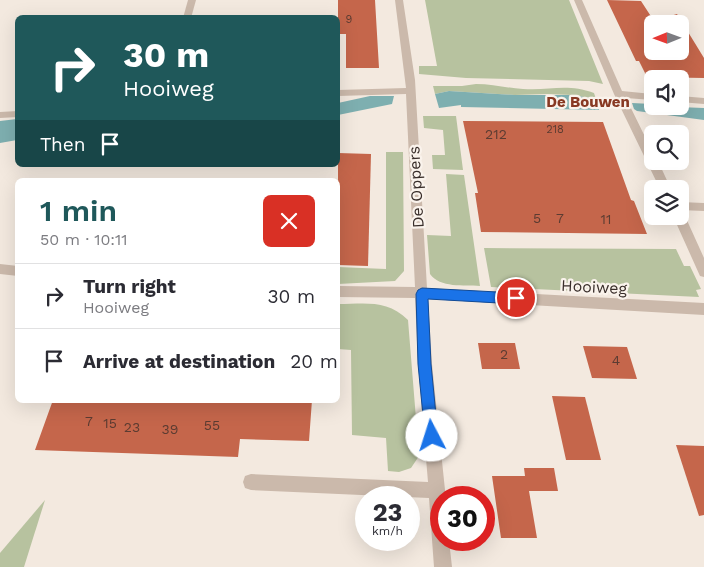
<!DOCTYPE html>
<html lang="en">
<head>
<meta charset="utf-8">
<style>
	body { margin:0; font-family:"Work Sans",sans-serif; background:#f7f7f7; color:#2b2b33; height:100vh; display:flex; flex-direction:column; font-size:19px; white-space:nowrap }
	* { box-sizing:border-box; margin:0 }
	p { font-size:16px; color:#7c7c81 }
	.icon { flex:none; width:28px; height:28px; fill:none; stroke:currentColor; stroke-width:2; stroke-linecap:round; stroke-linejoin:round }
	.map { position:relative; flex:1; overflow:hidden }
	.sheet { position:absolute; left:15px; top:178px; width:325px; height:225px; display:flex; flex-direction:column; background:#fff; border-radius:8px; box-shadow:0 5px 20px #0002 }
	.sheet>* { flex:none }
	.guide { position:absolute; left:15px; top:15px; width:325px; height:152px; border-radius:8px; box-shadow:0 5px 20px #0002; background:#1f585a; color:#fff; overflow:hidden }
	.needle { width:32px; rotate:269deg }
	.controls { position:absolute; left:644px; top:15px; display:grid; gap:10px }
	.controls a { display:grid; place-items:center; width:45px; height:45px; border-radius:8px; background:#fff; box-shadow:0 5px 20px #0002; font-size:25px }
	.speed { position:absolute; left:355px; top:486px; display:flex; gap:10px; font-size:25px; font-weight:700; text-align:center }
	.speed>* { display:grid; place-content:center; width:65px; height:65px; border-radius:50%; background:#fff; box-shadow:0 5px 20px #0002; line-height:1 }
	.speed small { font-size:12px; font-weight:400 }
	.speed .limit { border:8px solid #d22; background:#fff; color:#111 }
	.pin { position:absolute; display:grid; place-items:center; width:42px; height:42px; color:#fff; margin:-21px; border:2px solid #fff; border-radius:50%; box-shadow:0 1px 5px #0007 }
	.me { position:absolute; width:55px; margin:-28px; rotate:355deg; stroke-linejoin:round; filter:drop-shadow(0 0 4px #0008) }
	.turn { display:flex; align-items:center; gap:18px; height:105px; padding:0 25px; font-size:22px }
	.turn .icon { width:65px; height:65px; stroke-width:2.5 }
	.turn b { display:block; font-size:35px; line-height:42px }
	.then { display:flex; align-items:center; height:48px; padding:0 25px; background:#0003; gap:10px; font-size:19px }
	.round { display:grid; place-items:center; flex:none; width:52px; height:52px; border-radius:8px; background:#f7f7f7 }
	.summary { display:flex; align-items:center; justify-content:space-between; height:85px; padding:0 25px }
	h1 { font-size:30px; font-weight:600; line-height:38px; color:#1f585a }
	ul { padding:0; list-style:none }
	li { display:flex; align-items:center; gap:15px; height:65px; padding:0 25px; border-top:1px solid #e1e1e2 }
	li div { flex:1 }
	li b { display:block; font-size:19px }
	li em { font-style:normal }
	.map>svg:first-child { display:block }
</style>
</head>
<body>
<div class="map">
<svg width="704" height="567" viewBox="0 0 704 567">
	<rect width="100%" height="100%" fill="#f3e9df"/>
	<g fill="#b7c29f">
		<path d="M425,0h144l34,84 -14,-3 -123,-3 -47,-4v-8h18z"/>
		<path d="M476,84c16,0 31,4 47,5 27,2 43,-6 71,4l2,6 -24,-4 -25,-1 -32,1 -66,-4 -14,3 -2,-8h29z"/>
		<path d="M423,116h33l7,54 -30,-1 -1,-14h13l-2,-25 -19,-2z"/>
		<path d="M386,152h17l1,119 -9,10 -57,3v-17l48,2z"/>
		<path d="M446,174l18,1 16,111c-16,-1 -40,2 -50,-12l-3,-39 24,1z"/>
		<path d="M484,248l192,1 8,17h6l11,23 -5,1 3,7 -208,-10z"/>
		<path d="M338,304c27,0 49,-5 70,16l11,136 -8,12 -12,4 -11,-1 -2,-33 -34,-3 -1,-85 -13,-1z"/>
		<path d="M45,500l-21,67h-24v-14z"/>
	</g>
	<g fill="#7eafb0">
		<path d="M449,91l66,4h57l24,4 3,11 -138,-3v-2l-22,3 -4,-14z"/>
		<path d="M370,96h24l-2,8 -54,11v-12z"/>
		<path d="M632,103l20,1v2l52,2v12l-67,-9 -3,-2z"/>
		<path d="M17,119v21l-17,3v-22z"/>
	</g>
	<g fill="#c5664b" fill-rule="evenodd">
		<path d="M338,0h37l4,68h-33v-34h-8z"/>
		<path d="M607,0l34,1 13,20 23,-7 27,44v20l-57,-1 -8,-16h-3zM652,24h28v27h-28z"/>
		<path d="M463,121l140,1 28,78 3,1 13,33 -166,-2 -6,-39h3z"/>
		<path d="M338,153l33,1 -3,112 -30,-1z"/>
		<path d="M478,343h37l5,26h-38z"/>
		<path d="M583,346l44,1 10,32 -45,-1z"/>
		<path d="M552,396l33,1 16,63h-35z"/>
		<path d="M53,400h259l-3,41 -69,-2 -2,18 -203,-7z"/>
		<path d="M676,445l28,1v69l-5,1z"/>
		<path d="M524,468h30l4,23h-29l8,47h-36l-9,-62h33z"/>
	</g>
	<g fill="none" stroke-linecap="round" stroke-linejoin="round">
		<g fill="#cbb9ab" fill-rule="evenodd">
			<path d="M188,0h8l-5,18h-8z"/>
			<path d="M395,0h8l12,80 12,208 277,15v12l-276,-16 4,65 13,126v8h-4v42h8l3,27h-18l-5,-69 -178,-8 -6,-2 -2,-6 2,-6 6,-2 177,8 -10,-118 -3,-66 -77,-1v-11l77,1 -9,-193 -68,2v-6l68,-2z"/>
			<path d="M574,0h8l40,91 30,3v6l-26,-2 26,53v10h6l13,28h-11l-46,-95z"/>
			<path d="M680,96l24,2v6l-24,-2z"/>
			<path d="M18,111v6l-18,1v-6z"/>
			<path d="M680,202l24,1v8l-24,-1z"/>
			<path d="M680,212l5,4 19,42v19l-4,-1 -27,-60h7z"/>
			<path d="M0,264l18,2v10l-18,-2z"/>
		</g>
	</g>
	<path fill="#1a73e8" stroke="#114b97" d="M422,288l94,5 4,2 2,3 -2,4 -4,2 -88,-5 3,65 7,72 -2,5 -4,2 -5,-2 -2,-5 -7,-72 -2,-70 2,-4z"/>
	<g text-anchor="middle" dominant-baseline="central" stroke-width="4.5" stroke-linejoin="round" paint-order="stroke">
		<g font-size="11" fill="#5c3c32">
			<text x="349" y="19">9</text>
			<text x="555" y="129">218</text>
		</g>
		<g font-size="14" fill="#5c3c32">
			<text x="496" y="134">212</text>
			<text x="537" y="218">5</text>
			<text x="560" y="218">7</text>
			<text x="606" y="219">11</text>
			<text x="504" y="354">2</text>
			<text x="616" y="360">4</text>
			<text x="89" y="421">7</text>
			<text x="110" y="423">15</text>
			<text x="212" y="425">55</text>
			<text x="132" y="427">23</text>
			<text x="170" y="429">39</text>
		</g>
		<g font-size="15" font-weight="bold" fill="#883923" stroke="#faf3ec">
			<text x="588" y="102">De Bouwen</text>
		</g>
		<g font-size="16" fill="#392e2a" stroke="#faf3ec">
			<text transform="translate(416 187) rotate(-93)">De Oppers</text>
			<text transform="translate(594 287) rotate(3)">Hooiweg</text>
		</g>
	</g>
</svg>
<div class="controls">
<a><svg class="needle" viewBox="-14 -14 28 28"><path d="M0-13l5 13h-10z" fill="#e53935"/><path d="M0 13l5-13h-10z" fill="#7c7c81"/></svg></a>
<a><svg class="icon" aria-label="sound" viewBox="0 0 24 24"><path d="M4 9h4l5-4v14l-5-4H4zM17 9q2 3 0 6"/></svg></a>
<a><svg class="icon" aria-label="search" viewBox="0 0 24 24"><circle cx="10" cy="10" r="6"/><path d="M15 15l6 6"/></svg></a>
<a><svg class="icon" aria-label="layers" viewBox="0 0 24 24"><path d="M12 4l9 5-9 5-9-5zM3 14l9 5 9-5"/></svg></a>
</div>
<div class="speed"><div>23<small>km/h</small></div><div class="limit">30</div></div>
<div class="pin" style="left:516px;top:298px;background:#d93025"><svg class="icon" aria-label="arrive" viewBox="0 0 24 24"><path d="M6 21V4h12l-3 4 3 4H6"/></svg></div>
<svg class="me" style="left:432px;top:436px" viewBox="-20 -20 40 40"><circle r="19" fill="#fff"/><path d="M0-13L10 11 0 6-10 11z" fill="#1a73e8"/></svg>
<div class="guide">
<div class="turn"><svg class="icon" aria-label="right" viewBox="0 0 24 24"><path d="M7 20v-9h11M14 6l5 5-5 5"/></svg><div><b>30 m</b>Hooiweg</div></div>
<div class="then">Then<svg class="icon" aria-label="arrive" viewBox="0 0 24 24"><path d="M6 21V4h12l-3 4 3 4H6"/></svg></div>
</div>
<section class="sheet">
<div class="summary"><div><h1>1 min</h1><p>50 m · 10:11</p></div><a class="round" style="background:#d93025;color:#fff"><svg class="icon" aria-label="close" viewBox="0 0 24 24"><path d="M6 6l12 12M18 6L6 18"/></svg></a></div>
<ul>
<li><svg class="icon" aria-label="right" viewBox="0 0 24 24"><path d="M7 20v-9h11M14 6l5 5-5 5"/></svg><div><b>Turn right</b><p>Hooiweg</p></div><em>30 m</em></li>
<li><svg class="icon" aria-label="arrive" viewBox="0 0 24 24"><path d="M6 21V4h12l-3 4 3 4H6"/></svg><div><b>Arrive at destination</b></div><em>20 m</em></li>
</ul>
</section>
</div>
</body>
</html>
